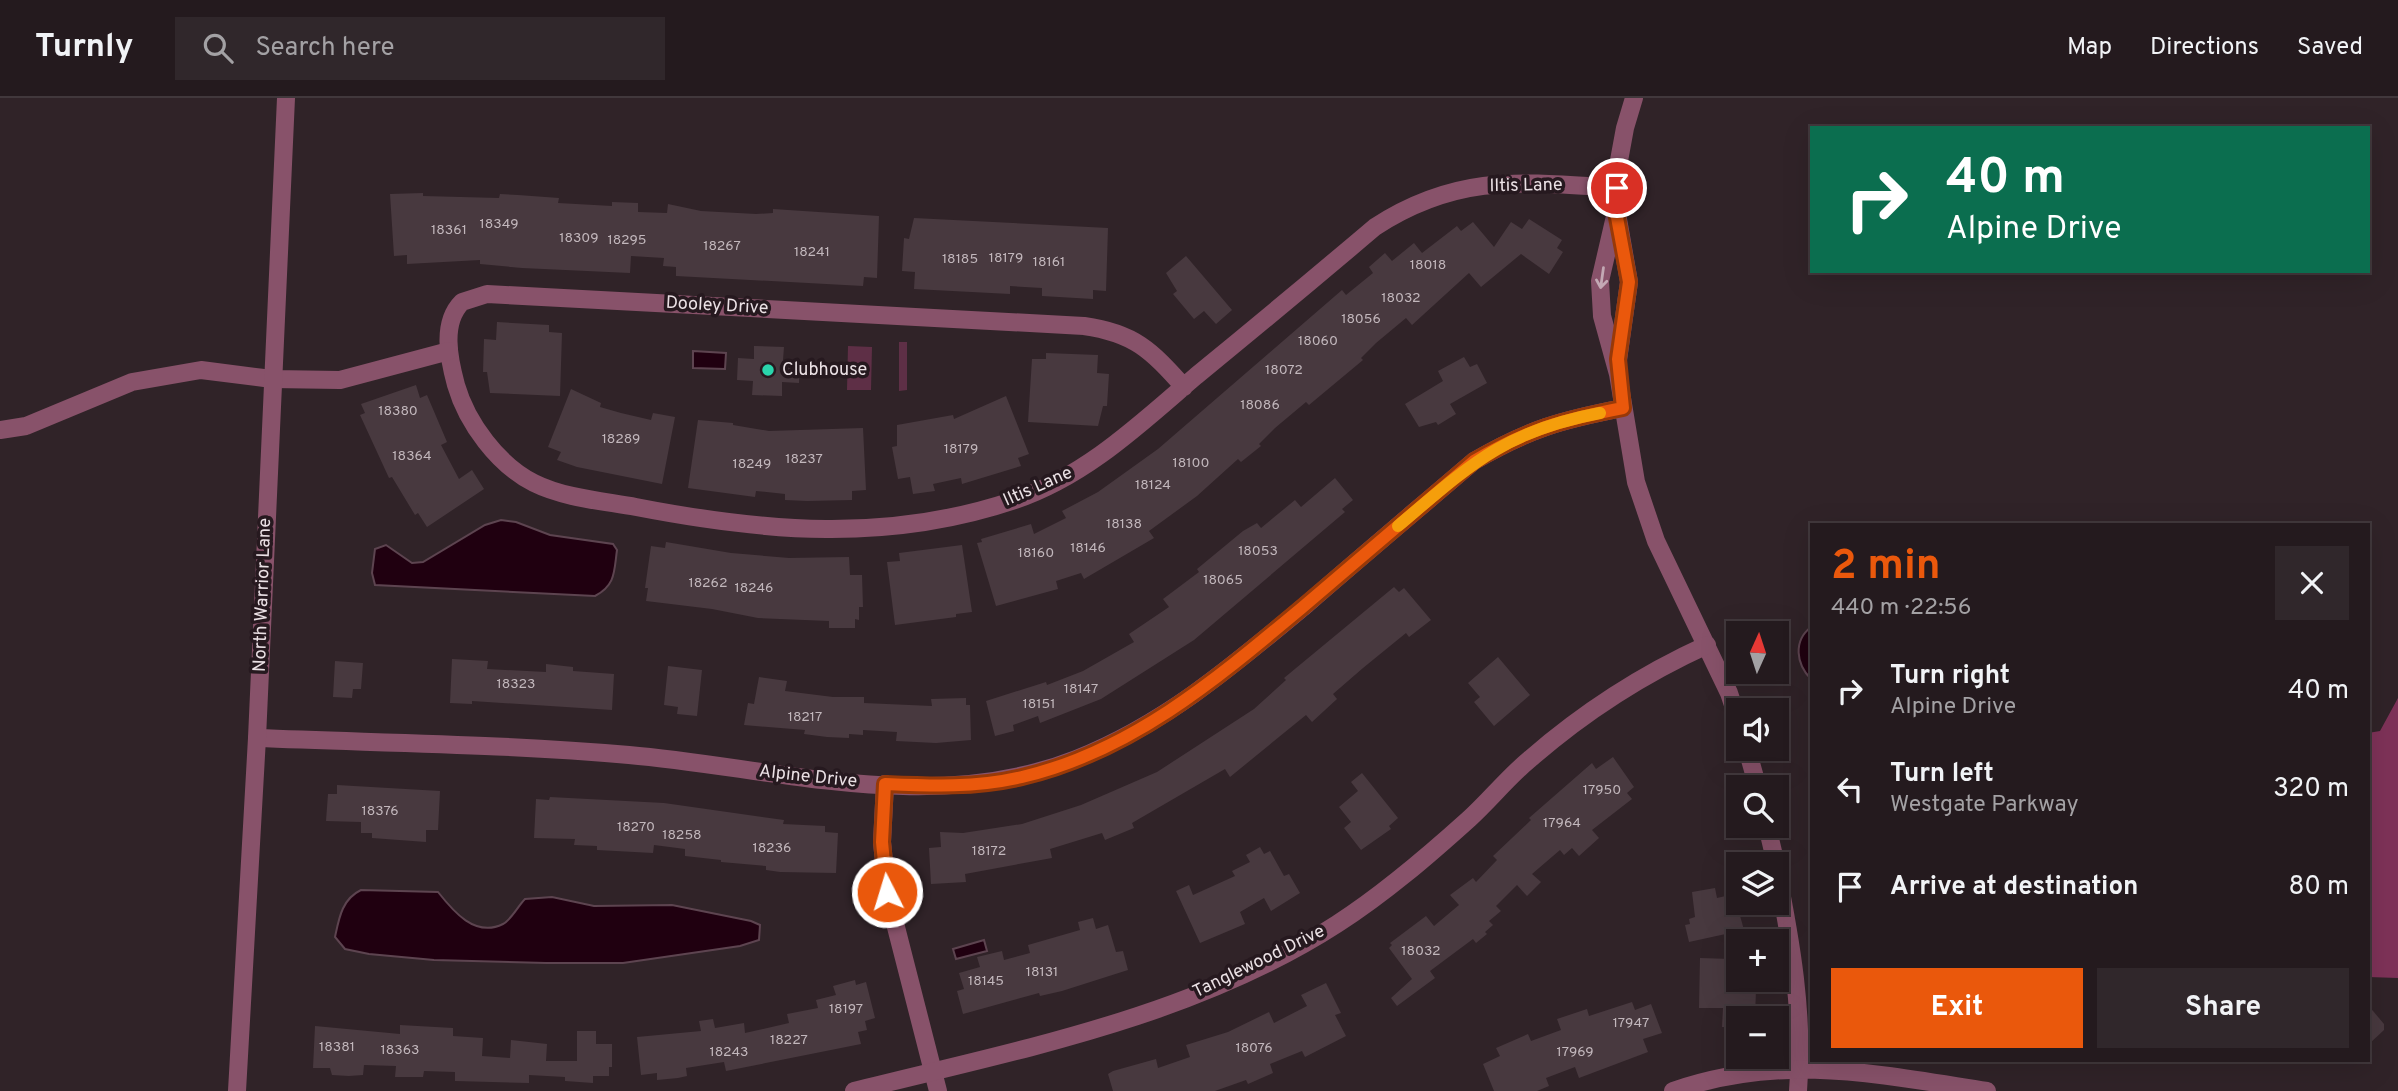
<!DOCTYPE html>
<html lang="en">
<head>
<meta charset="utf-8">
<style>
	body { margin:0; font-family:Overpass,sans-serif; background:#30272b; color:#f1f3f6; height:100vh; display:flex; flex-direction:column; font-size:26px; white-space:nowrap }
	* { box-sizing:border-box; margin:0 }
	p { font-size:23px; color:#a3a1a4 }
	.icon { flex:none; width:38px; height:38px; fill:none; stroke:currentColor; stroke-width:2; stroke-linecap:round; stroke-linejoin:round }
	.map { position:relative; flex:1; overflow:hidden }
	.drawer { position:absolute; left:1810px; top:425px; width:560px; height:539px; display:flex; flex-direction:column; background:#241a1e; border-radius:0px; box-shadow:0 7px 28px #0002,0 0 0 2px #41383c }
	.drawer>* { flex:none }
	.top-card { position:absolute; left:1810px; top:28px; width:560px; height:147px; border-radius:0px; box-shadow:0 7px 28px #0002,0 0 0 2px #41383c; background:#0b6e4f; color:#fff; overflow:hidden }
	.needle { width:46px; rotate:3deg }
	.fabs { position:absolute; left:1726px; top:523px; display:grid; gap:14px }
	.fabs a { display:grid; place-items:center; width:63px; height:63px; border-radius:0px; background:#241a1e; box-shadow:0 7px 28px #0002,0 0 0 2px #41383c; font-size:35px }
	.pin { position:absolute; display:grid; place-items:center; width:60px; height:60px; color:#fff; margin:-30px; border:4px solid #fff; border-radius:50%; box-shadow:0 2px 7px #0007 }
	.me { position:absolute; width:77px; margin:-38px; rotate:355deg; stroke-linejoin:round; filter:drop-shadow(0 0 5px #0008) }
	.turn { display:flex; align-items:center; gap:24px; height:147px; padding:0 21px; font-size:32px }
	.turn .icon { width:91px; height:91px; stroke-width:2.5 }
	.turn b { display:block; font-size:49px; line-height:60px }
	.round { display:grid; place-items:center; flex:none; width:74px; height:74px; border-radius:0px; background:#30272b }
	.head { display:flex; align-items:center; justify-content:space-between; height:119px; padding:0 21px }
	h1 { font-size:42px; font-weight:700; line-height:52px; color:#ea580c }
	.cta { display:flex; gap:14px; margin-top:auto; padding:14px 21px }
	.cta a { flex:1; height:80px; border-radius:0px; background:#ea580c; color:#fff; font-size:28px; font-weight:700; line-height:80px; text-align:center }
	.cta a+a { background:#30272b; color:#f1f3f6 }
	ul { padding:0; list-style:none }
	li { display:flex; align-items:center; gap:21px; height:98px; padding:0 21px }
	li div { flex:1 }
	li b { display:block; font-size:26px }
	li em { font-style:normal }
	header { display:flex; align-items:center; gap:42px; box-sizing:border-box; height:98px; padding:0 35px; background:#241a1e; border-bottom:2px solid #41383c }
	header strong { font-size:33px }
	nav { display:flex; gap:38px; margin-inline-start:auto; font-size:24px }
	.search { width:490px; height:63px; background:#30272b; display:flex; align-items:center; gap:18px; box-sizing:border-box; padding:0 24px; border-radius:0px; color:#a3a1a4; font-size:26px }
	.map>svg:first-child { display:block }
</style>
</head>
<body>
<header>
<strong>Turnly</strong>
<div class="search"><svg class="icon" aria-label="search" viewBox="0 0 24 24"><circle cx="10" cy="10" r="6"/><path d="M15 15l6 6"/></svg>Search here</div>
<nav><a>Map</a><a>Directions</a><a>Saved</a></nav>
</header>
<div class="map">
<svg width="2398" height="993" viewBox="0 0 2398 993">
	<rect width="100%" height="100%" fill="#302328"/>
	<g fill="#5e2f46">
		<path d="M899,244h8v48l-8,1z"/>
		<path d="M848,248l24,1 -1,43h-24z"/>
	</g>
	<path fill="#7e3258" d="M2398,600v280l-30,-1v-244l12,-2z"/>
	<g fill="#200010" stroke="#5d4450" stroke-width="2">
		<path d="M693,253l33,2 -1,16 -32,-1z"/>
		<path d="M501,422l15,2 34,13 63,9 4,6c-3,21 -1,35 -22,46l-220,-11 -3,-12 3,-24 11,-4 26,18 11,-1 62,-37z"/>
		<path d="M1811,529v52c-15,-15 -18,-38 0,-52z"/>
		<path d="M361,792l77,2c15,19 37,46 65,32 8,-4 15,-18 22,-25l27,-2 42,9 78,-1 79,16 9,4 -1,15 -19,6 -117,17h-77l-112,-3 -65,-6 -24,-5 -10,-12c4,-19 7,-38 26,-47z"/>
		<path d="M984,842l3,11 -31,8 -3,-10z"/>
	</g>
	<g fill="#48393f">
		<path d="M423,95v3l76,2 1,-4 18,1 41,3 -1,5 54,3v-4l26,1v9l29,1 1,-9 33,7 55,3 17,-1v-4l106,7 -2,62 -13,-1 -1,9 -187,-10v-9l-13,-1 1,-8 -33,-2 -1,17 -108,-5 -42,-4v-4l-73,4v-9l-13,1 -4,-62z"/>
		<path d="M914,120l194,10 -2,63 -13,-1v9l-51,-3v-8l-32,-2v8l-96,-5 1,-17 -13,-1 2,-33 5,1z"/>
		<path d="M1529,121l33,21 -5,8 6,4 -14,22 -28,-20 -40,33 -12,-14 -57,52 -6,-7 -30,25 -15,15 2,2 -54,45 -3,-3 -31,26 -16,16 2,2 -20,16 -3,-3 -41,37 -48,35 5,7 -70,41 -3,-6 -25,8 2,8 -62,17 -19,-63 5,-1 -1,-3 50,-15 3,10 32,-16 -4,-7 36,-19 60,-43 184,-159 4,5 27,-22 -4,-6 16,-14 7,8 22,-18 8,10 35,-27 4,5 12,-9 21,25 17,-25 11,7z"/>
		<path d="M1186,158l46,54 -16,14 -12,-13 -10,8 -21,-25 4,-3 -11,-18z"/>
		<path d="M497,224l52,3v7l13,1 -2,63 -70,-3 -3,-21h-4l1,-33 12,1z"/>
		<path d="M754,248l30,1 -1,13h17l-1,23 -17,-1v14l-30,-1 1,-14 -16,-1 1,-22 16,1z"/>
		<path d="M1046,255l52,2 -1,18 12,1 -2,32h-4l-5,20 -70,-4 4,-63h14z"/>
		<path d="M1464,259l6,10 7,-3 10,19 -37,21 6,10 -18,11 -2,-3 -17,5 -14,-23 38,-23 -5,-10z"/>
		<path d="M416,287l4,13 7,-3 20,47 -6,3 18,34 13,-9 12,19 -57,38 -9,-14 -3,2 -23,-38 -3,1 -29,-63 5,-2 -4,-9z"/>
		<path d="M571,291l30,14 -1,4 21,6 30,7 2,-7 22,4 -13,67 -85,-17 -20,-7 4,-8 -13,-5z"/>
		<path d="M1006,298l23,58 -11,4 3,8 -59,18 -1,-6 -28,6 2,7 -22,3 -3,-17 -12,2 -6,-32 5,-1v-21l56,-10 1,4z"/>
		<path d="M698,322l35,3v2l36,6 94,-3 3,62 -14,1v9l-45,1 -22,-1v-6l-29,-3 -1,6 -67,-9z"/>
		<path d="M1335,380l18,22 -11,9 3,3 -151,128 -93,59 -61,24 -2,-7 -25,9 1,6 -19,5 -9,-35 60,-19 1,3 36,-14 51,-29 -5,-8 40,-27 -6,-8 36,-27 -2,-3 46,-38 14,-8 4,5 34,-28 6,7z"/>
		<path d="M666,444l65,11 58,5 60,-1 1,18h12l1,32h-4v13l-4,-1v9h-26v-7l-71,-3 -46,-9 -66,-8 2,-13h-3l6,-42 14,2z"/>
		<path d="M962,447l10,67 -16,2v3l-61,8 -8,-63 13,-1 -1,-8z"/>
		<path d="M1394,489l5,5 5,-4 27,32 -22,17 -3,-4 -43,35 -30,26 4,5 -25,23 -6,-7 -76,62 -5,-8 -93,54 2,5 -29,12 -3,-7 -52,16 2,9 -87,16 1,8 -35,2 -2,-36 12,-1 -1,-15 23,1 59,-9 59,-19 76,-33 97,-63 32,-29 -2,-2z"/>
		<path d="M1498,559l32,38 -36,31 -20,-24 6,-5 -12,-14z"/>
		<path d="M452,561l36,2 -1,8 59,3v-8l27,3v4l41,3 -2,36 -140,-9v3l-22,-1z"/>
		<path d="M335,563l28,2 -2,26h-8l-1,9 -19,-1z"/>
		<path d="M668,568l34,4 -5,46 -20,-2 1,-7 -14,-2z"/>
		<path d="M759,579l28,4 -2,10 48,6h31v6l68,3 -1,-7 35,-1v7h4l1,35 -35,3 -40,-2 1,-9 -34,-2v5l-14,-1v4l-22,-1 -23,-3 1,-4 -61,-5 4,-22 6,1z"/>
		<path d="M1613,659l21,30 -7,6 5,6 -40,31 7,8 -20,18 -7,-8 -8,7 -4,-5 -28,24 9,8 -14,14 -10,-11 -21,21 5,5 -12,10 4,4 -8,7 2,2 -11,9 -3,-4 -43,32 5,7 -38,28 -6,-8 21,-19 -23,-31 3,-3 -2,-2 36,-27 8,10 25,-21 -9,-10 23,-17 3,4 21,-22 -4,-4 38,-36 -2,-2 63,-55 4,6z"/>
		<path d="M1362,675l36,45 -9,8 2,3 -30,21 -17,-22 7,-6 -12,-15 19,-16 -7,-9z"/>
		<path d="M337,687l103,6 -2,39h-12v12l-54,-4v-5h-11v-11l-35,-1 2,-27h9z"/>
		<path d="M550,699l114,6 120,17 -1,4 42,2v6l13,1 -2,40 -56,-1 -14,-2v-4l-45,-4v-2l-36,-4v-7l-31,-4 -1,8 -56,-3v-4l-23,-1 1,-6 -41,-1 2,-39 13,1z"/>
		<path d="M1260,749l4,7 6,-3 14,25 5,-2 11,19 -29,18 -7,-13 -24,14 5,12 -45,19 -24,-52 13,-6 4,10 42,-19 -3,-5 18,-9 -4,-7z"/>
		<path d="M1715,790l2,10 17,-4 10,36 -55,12 -4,-17 5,-1 -1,-5 6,-2 -3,-25z"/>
		<path d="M1093,820l3,11 12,-4 8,27 7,-1 5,19 -66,21 -22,5 -1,-3 -76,21 -6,-23 7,-2 -5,-16 21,-6 -3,-10 25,-6 2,9 26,-7 -2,-8 52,-15 -2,-8z"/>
		<path d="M1700,860l31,1v7h7l3,24h15l-1,28h-17v9h-16l1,-19h-24z"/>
		<path d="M855,882l1,5 10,-3 9,36 -10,3 2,9 -9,2 3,12 -135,27 -2,-9 -38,6 1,8 -9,2 -21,2v-7l-16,2 -4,-38 64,-6 -2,-10 14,-2 2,9 29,-5 1,10 44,-10 -2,-9 31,-6 -2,-8 20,-5 -3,-9z"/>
		<path d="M1326,885l15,30 -6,2 11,21 -41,21 -3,-6 -32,13 3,9 -25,11 -2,-4 -31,11h-102l-5,-17 5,-3 43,-12 2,9 32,-11 -4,-12 42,-13 41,-20 5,11 33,-17 -6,-11z"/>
		<path d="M1632,904l3,8 16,-6 11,29 -19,6 5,13 -69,26 -4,-11 -29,11 3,8 -12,5h-43l-11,-27 17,-8 -4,-8 32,-14 3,7 30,-11 -4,-11 30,-10 2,7z"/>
		<path d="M2368,907l16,19v6l-16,15z"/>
		<path d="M400,927l53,3v8l30,2 -1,18 28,2 1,-18 36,4 -1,17h31v-30h19v13h16v23h-3v9h-16v7l-28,-2v-4l-36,-2v8l-74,-2v-9l-31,-1 -1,6h-28l1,-11 -32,-1 -1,10 -14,1 -17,-1 -2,-7h-17l2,-42 85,8z"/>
	</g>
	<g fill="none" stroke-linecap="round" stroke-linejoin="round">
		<g stroke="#88526a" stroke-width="18">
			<path d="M1634,0l-9,30 -7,38 -2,46 -16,69 2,35 16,58 18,108 20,59 73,152 9,27"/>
			<path d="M1618,121l11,63 -11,78"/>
			<path d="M1184,289c-33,-37 -50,-54 -100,-61l-597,-32 -25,8c-21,21 -13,57 -6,83 11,38 42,80 78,98 30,15 69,18 102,24 129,25 252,36 379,-7 71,-24 125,-76 181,-124 60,-49 120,-99 179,-149 83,-54 148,-45 242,-39"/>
			<path d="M0,332l26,-4 106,-44 69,-12 71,9 68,1 109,-29"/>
			<path d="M257,640c124,5 249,6 372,17 148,13 303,61 447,4 89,-35 159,-95 231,-155 55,-48 111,-95 167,-143 55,-32 87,-41 149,-53"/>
			<path d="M1747,651l11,39"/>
			<path d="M885,686l-3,58 5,50 51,199"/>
			<path d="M1767,728l9,38"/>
			<path d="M1776,768c15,75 28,148 22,225"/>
			<path d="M854,993c163,-41 339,-74 483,-167 47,-30 91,-68 132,-105 21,-19 39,-42 61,-60 54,-47 111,-84 177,-114"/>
			<path d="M1673,993c109,-38 204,-17 314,0"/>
		</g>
		<path stroke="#88526a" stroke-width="18" d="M237,993l20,-353 29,-640"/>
	</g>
	<defs><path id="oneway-shaft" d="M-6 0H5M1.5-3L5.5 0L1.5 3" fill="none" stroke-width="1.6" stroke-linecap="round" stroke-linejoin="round" transform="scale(1.75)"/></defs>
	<use stroke="#c3a8b4" href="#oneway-shaft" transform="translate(1602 180) rotate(98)"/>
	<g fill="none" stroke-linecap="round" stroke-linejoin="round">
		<defs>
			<path id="route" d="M887,794l-5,-50 3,-58c46,2 91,4 137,-7 111,-26 197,-100 282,-171 57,-48 113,-97 170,-145 55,-32 87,-41 149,-53l-5,-49 11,-77 -13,-70 1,-24"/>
		</defs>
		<use href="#route" stroke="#983908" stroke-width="18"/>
		<use href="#route" stroke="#ea580c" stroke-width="12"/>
		<path stroke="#f59e0b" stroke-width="12" d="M1398,428c72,-61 106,-95 202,-113"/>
	</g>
	<circle fill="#2ad5ac" stroke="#26191f" stroke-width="2.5" cx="768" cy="272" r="7"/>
	<g text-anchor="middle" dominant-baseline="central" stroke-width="7" stroke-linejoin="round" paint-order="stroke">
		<g font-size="14" fill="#c2b7bc">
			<text x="499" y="126">18349</text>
			<text x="449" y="132">18361</text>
			<text x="579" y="140">18309</text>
			<text x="627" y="142">18295</text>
			<text x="722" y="148">18267</text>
			<text x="812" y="154">18241</text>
			<text x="1006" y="160">18179</text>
			<text x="960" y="161">18185</text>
			<text x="1049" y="164">18161</text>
			<text x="1428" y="167">18018</text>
			<text x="1401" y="200">18032</text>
			<text x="1361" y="221">18056</text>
			<text x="1318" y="243">18060</text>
			<text x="1284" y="272">18072</text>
			<text x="1260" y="307">18086</text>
			<text x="398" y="313">18380</text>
			<text x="621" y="341">18289</text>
			<text x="961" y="351">18179</text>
			<text x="412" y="358">18364</text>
			<text x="804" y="361">18237</text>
			<text x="1191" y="365">18100</text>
			<text x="752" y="366">18249</text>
			<text x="1153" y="387">18124</text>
			<text x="1124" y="426">18138</text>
			<text x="1088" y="450">18146</text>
			<text x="1258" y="453">18053</text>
			<text x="1036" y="455">18160</text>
			<text x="1223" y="482">18065</text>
			<text x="708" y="485">18262</text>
			<text x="754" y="490">18246</text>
			<text x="516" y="586">18323</text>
			<text x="1081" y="591">18147</text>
			<text x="1039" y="606">18151</text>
			<text x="805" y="619">18217</text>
			<text x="1602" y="692">17950</text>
			<text x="380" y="713">18376</text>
			<text x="1562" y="725">17964</text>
			<text x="636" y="729">18270</text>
			<text x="682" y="737">18258</text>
			<text x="772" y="750">18236</text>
			<text x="989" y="753">18172</text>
			<text x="1421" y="853">18032</text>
			<text x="1042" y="874">18131</text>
			<text x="986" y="883">18145</text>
			<text x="846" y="911">18197</text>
			<text x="1631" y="925">17947</text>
			<text x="789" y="942">18227</text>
			<text x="337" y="949">18381</text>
			<text x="1254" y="950">18076</text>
			<text x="400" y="952">18363</text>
			<text x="729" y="954">18243</text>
			<text x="1575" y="954">17969</text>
		</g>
		<g font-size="18" fill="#ebe1e5" stroke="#26191f">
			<text transform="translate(1526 88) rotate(-1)">Iltis Lane</text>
			<text transform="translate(717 208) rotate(3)">Dooley Drive</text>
			<text transform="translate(1038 389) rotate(-24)">Iltis Lane</text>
			<text transform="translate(263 497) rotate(-88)">North Warrior Lane</text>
			<text transform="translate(808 679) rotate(6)">Alpine Drive</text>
			<text transform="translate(1259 864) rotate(-26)">Tanglewood Drive</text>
		</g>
		<g font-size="18" fill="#ebe1e5" stroke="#26191f" text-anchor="start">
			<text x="782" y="272">Clubhouse</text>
		</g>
	</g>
</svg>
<div class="fabs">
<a><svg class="needle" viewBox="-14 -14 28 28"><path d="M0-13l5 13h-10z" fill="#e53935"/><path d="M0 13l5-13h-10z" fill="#a3a1a4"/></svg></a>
<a><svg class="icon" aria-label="sound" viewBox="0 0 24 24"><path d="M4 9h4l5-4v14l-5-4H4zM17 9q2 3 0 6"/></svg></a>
<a><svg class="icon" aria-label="search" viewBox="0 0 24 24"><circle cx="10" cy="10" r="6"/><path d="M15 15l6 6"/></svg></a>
<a><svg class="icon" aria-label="layers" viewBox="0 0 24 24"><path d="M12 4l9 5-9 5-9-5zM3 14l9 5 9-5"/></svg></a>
<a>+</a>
<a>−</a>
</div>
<div class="pin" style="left:1617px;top:90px;background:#d93025"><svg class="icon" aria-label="arrive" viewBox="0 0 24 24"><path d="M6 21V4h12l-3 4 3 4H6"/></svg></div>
<svg class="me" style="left:887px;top:794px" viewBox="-20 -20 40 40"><circle r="17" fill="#ea580c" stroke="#fff" stroke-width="3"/><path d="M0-11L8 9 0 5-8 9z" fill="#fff"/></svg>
<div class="top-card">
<div class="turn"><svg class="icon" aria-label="right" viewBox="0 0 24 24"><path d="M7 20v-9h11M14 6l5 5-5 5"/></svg><div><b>40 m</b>Alpine Drive</div></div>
</div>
<section class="drawer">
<div class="head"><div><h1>2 min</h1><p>440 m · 22:56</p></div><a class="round"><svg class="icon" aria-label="close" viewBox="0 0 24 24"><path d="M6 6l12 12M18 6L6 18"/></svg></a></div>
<ul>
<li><svg class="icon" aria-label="right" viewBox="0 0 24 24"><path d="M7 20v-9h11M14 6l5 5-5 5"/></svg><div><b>Turn right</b><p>Alpine Drive</p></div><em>40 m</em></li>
<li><svg class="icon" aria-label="left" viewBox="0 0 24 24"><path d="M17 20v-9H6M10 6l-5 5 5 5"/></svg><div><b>Turn left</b><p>Westgate Parkway</p></div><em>320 m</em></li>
<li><svg class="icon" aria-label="arrive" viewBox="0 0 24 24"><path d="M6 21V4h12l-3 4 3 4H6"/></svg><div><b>Arrive at destination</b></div><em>80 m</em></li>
</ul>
<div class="cta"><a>Exit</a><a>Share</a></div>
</section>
</div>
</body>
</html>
